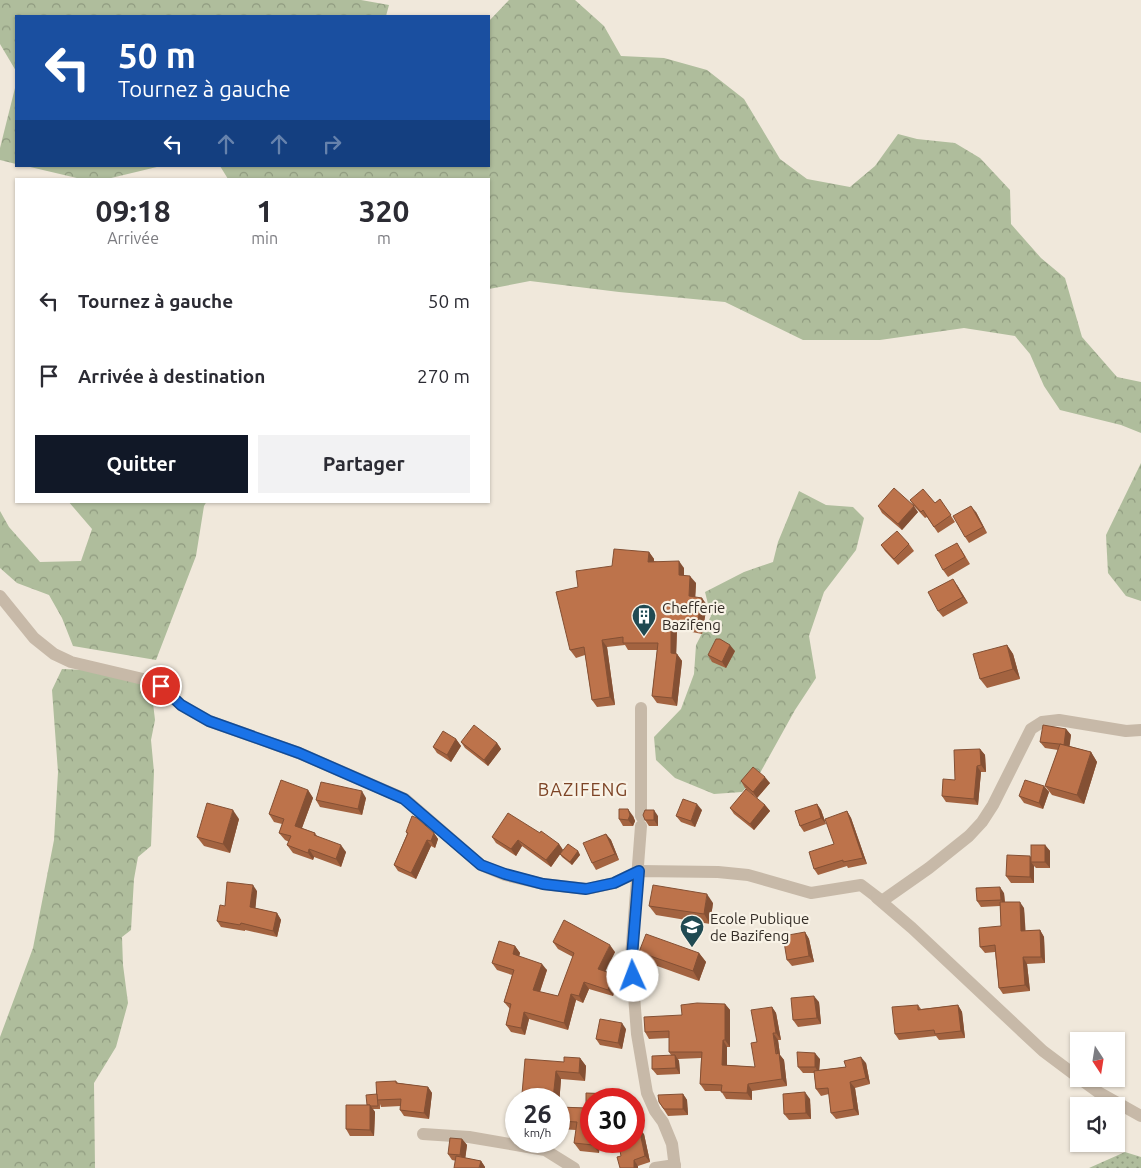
<!DOCTYPE html>
<html lang="fr">
<head>
<meta charset="utf-8">
<style>
	body { margin:0; font-family:Ubuntu,sans-serif; background:#f2f2f3; color:#2b2b33; height:100vh; display:flex; flex-direction:column; font-size:19px; white-space:nowrap }
	* { box-sizing:border-box; margin:0 }
	p { font-size:16px; color:#7c7c81 }
	.icon { flex:none; width:28px; height:28px; fill:none; stroke:currentColor; stroke-width:2; stroke-linecap:round; stroke-linejoin:round }
	.map { position:relative; flex:1; overflow:hidden }
	.sheet { position:absolute; left:15px; top:178px; width:475px; height:325px; display:flex; flex-direction:column; background:#fff; border-radius:0px; box-shadow:0 1px 4px #0004 }
	.sheet>* { flex:none }
	.banner { position:absolute; left:15px; top:15px; width:475px; height:152px; border-radius:0px; box-shadow:0 1px 4px #0004; background:#1a4fa0; color:#fff; overflow:hidden }
	.needle { width:32px; rotate:168deg }
	.controls { position:absolute; left:1070px; top:1032px; display:grid; gap:10px }
	.controls a { display:grid; place-items:center; width:55px; height:55px; border-radius:0px; background:#fff; box-shadow:0 1px 4px #0004; font-size:25px }
	.speed { position:absolute; left:505px; top:1088px; display:flex; gap:10px; font-size:25px; font-weight:700; text-align:center }
	.speed>* { display:grid; place-content:center; width:65px; height:65px; border-radius:50%; background:#fff; box-shadow:0 1px 4px #0004; line-height:1 }
	.speed small { font-size:12px; font-weight:400 }
	.speed .limit { border:8px solid #d22; background:#fff; color:#111 }
	.pin { position:absolute; display:grid; place-items:center; width:42px; height:42px; color:#fff; margin:-21px; border:2px solid #fff; border-radius:50%; box-shadow:0 1px 5px #0007 }
	.me { position:absolute; width:55px; margin:-28px; rotate:358deg; stroke-linejoin:round; filter:drop-shadow(0 0 4px #0008) }
	.turn { display:flex; align-items:center; gap:18px; height:105px; padding:0 20px; font-size:22px }
	.turn .icon { width:65px; height:65px; stroke-width:2.5 }
	.turn b { display:block; font-size:35px; line-height:42px }
	.lanes { display:flex; align-items:center; height:48px; padding:0 20px; background:#0003; justify-content:center; gap:25px; direction:ltr }
	.lanes .off { opacity:.35 }
	.eta { display:flex; justify-content:space-evenly; align-items:center; height:85px; text-align:center }
	.eta b { font-size:30px; font-weight:700; line-height:35px }
	.action { display:flex; gap:10px; margin-top:auto; padding:10px 20px }
	.action a { flex:1; height:58px; border-radius:0px; background:#111827; color:#fff; font-size:20px; font-weight:700; line-height:58px; text-align:center }
	.action a+a { background:#f2f2f3; color:#2b2b33 }
	ul { padding:0; list-style:none }
	li { display:flex; align-items:center; gap:15px; height:75px; padding:0 20px }
	li div { flex:1 }
	li b { display:block; font-size:19px }
	li em { font-style:normal }
	.map>svg:first-child { display:block }
</style>
</head>
<body>
<div class="map">
<svg width="1141" height="1168" viewBox="0 0 1141 1168">
	<defs>
		<pattern id="grass-dots" width="8" height="8" patternUnits="userSpaceOnUse" patternTransform="scale(1.25)"><rect width="8" height="8" fill="#afbd9c"/><path d="M2 2h.1M6 6h.1" fill="none" stroke="#8f9a7f" stroke-width="1.8" stroke-linecap="round"/></pattern>
		<pattern id="forest-crowns" width="20" height="18" patternUnits="userSpaceOnUse" patternTransform="scale(1.25)"><rect width="20" height="18" fill="#afbd9c"/><path d="M2 6a3 3 0 1 1 6 0M12 15a3 3 0 1 1 6 0" fill="none" stroke="#8f9a7f"/></pattern>
	</defs>
	<rect width="100%" height="100%" fill="#f0e8db"/>
	<path fill="url(#grass-dots)" d="M1125,1152l16,5v11h-52z"/>
	<g fill="url(#forest-crowns)">
		<path d="M0,0h361l28,5 -3,11h-370v55l-16,-27z"/>
		<path d="M509,0h66l29,26 17,30 43,2 43,12 37,29 36,60 27,20 43,8 25,-21 23,-32 19,5 38,4 25,15 30,32 1,34 30,34 24,20 17,59 35,40 24,5v51l-20,-8 -61,-15 -16,-24 -14,-32 -15,-18 -51,-8 -84,12h-77l-78,-38 -106,-10 -89,-11 -41,8v-110h-261l-8,-13h269v-145z"/>
		<path d="M16,84v80l-16,-4v-12z"/>
		<path d="M26,166h135l-54,13h-26z"/>
		<path d="M1141,463v138l-15,-5 -18,-23 -2,-38z"/>
		<path d="M799,491l27,14 27,2 11,11 -8,32 -32,42 -15,44 7,42 -21,32 -35,63 -18,19 -28,2 -39,-16 -19,-18 -2,-23 27,-28 13,-35 2,-29 15,-29 -6,-24 39,-20 29,-10 5,-20z"/>
		<path d="M68,501h139l-3,5 -8,50 -40,104 -83,-14 -11,-28 -13,-23 -32,-12 -17,-15v-57l9,16 31,35 41,-1 11,-32z"/>
		<path d="M62,669l23,1 66,16 4,34 -4,20 3,32 -3,74 -13,11 -4,22 -3,51 -9,7 1,28 5,38 -12,44 -22,36 1,85h-95v-131l33,-89 21,-108 4,-68 -6,-82z"/>
	</g>
	<g fill="none" stroke-linecap="round" stroke-linejoin="round">
		<g stroke="#c7b9a8" stroke-width="12">
			<path d="M0,596l34,42 20,16 17,8 72,17 18,7 20,19 28,16 90,32 106,46 76,66 24,10 38,9 44,5 27,-6 25,-12 79,1 30,3 63,18 50,-8 21,16 47,-33 40,-32 13,-14 11,-17 38,-76 11,-7 17,-2 67,11 15,-1"/>
			<path d="M641,708v108"/>
			<path d="M641,826l-10,131 6,77 10,59 8,18 8,11 9,22 3,24"/>
			<path d="M877,898l35,30 131,123 36,27"/>
			<path d="M1080,1079l18,13 43,24"/>
			<path d="M423,1134l46,3 76,13 29,18"/>
			<path d="M655,1168l20,-3"/>
		</g>
	</g>
	<g fill="#a36340">
		<path d="M940,499l15,23 -17,11 -11,-16 -2,1 -11,-12 -4,-6 25,3z"/>
		<path d="M878,506l40,6 -16,18 -20,-17z"/>
		<path d="M976,512l11,21 -18,10 -4,-6z"/>
		<path d="M909,544l5,7 -16,14 -13,-14 -4,-6z"/>
		<path d="M961,549l9,15 -22,13 -5,-7z"/>
		<path d="M649,552l5,7v2l30,7v8l12,7 -1,14 12,8 -5,29 -25,-5 -1,25h1l5,7 -5,45 -20,-3 -5,-7 5,-46h-29l-3,-5 -18,2 8,58 -18,2 -5,-7 -7,-45 -9,3 -6,-8 8,-63 34,-21z"/>
		<path d="M957,585l11,18 -25,14 -5,-6z"/>
		<path d="M1007,645l6,9 7,25 -33,9 -7,-9z"/>
		<path d="M735,651l-9,17 -14,-6 -4,-7z"/>
		<path d="M1066,729l5,6 -2,11 22,6 6,10 -13,42 -32,-9 -7,-9 13,-36 -13,-2 -5,-6z"/>
		<path d="M456,739l5,7 -10,16 -14,-9 -4,-6z"/>
		<path d="M461,742l36,1 4,6 -13,17 -23,-18z"/>
		<path d="M980,749l5,6 1,17h-5l-3,33 -32,-3 -4,-6z"/>
		<path d="M741,781l29,2 -13,15 -12,-10z"/>
		<path d="M1044,786l5,6 -6,17 -19,-6 -5,-7z"/>
		<path d="M308,790l5,8 -11,30 13,5 2,3 29,16 -5,15 -27,-10 -1,3 -20,-7 -6,-8 2,-3 -4,-2 -6,-7 3,-9 -8,-2 -5,-8z"/>
		<path d="M366,798l-4,17 -42,-8 -4,-7z"/>
		<path d="M817,804l4,6 5,14 -22,8 -4,-6z"/>
		<path d="M765,805l5,6 -16,19 -20,-16 -4,-6z"/>
		<path d="M702,810l-7,17 -14,-5 -5,-6z"/>
		<path d="M847,811l4,7 16,46 -19,4 -1,-2 -29,9 -4,-6 20,-25z"/>
		<path d="M633,816l2,5 -2,5h-10l-4,-7z"/>
		<path d="M658,816v10h-9l-4,-6z"/>
		<path d="M239,819l-9,34 -26,-7 -7,-9z"/>
		<path d="M406,832l28,1 4,6 -3,9 -4,-2 -15,33 -18,-8 -4,-6 13,-31z"/>
		<path d="M540,833l19,11 4,6 -12,17 -29,-21 -6,10 -20,-13 -4,-6z"/>
		<path d="M606,834l5,6 8,20 -23,10 -4,-7z"/>
		<path d="M1045,845l5,6v17h-14l-2,-2v17h-23l-5,-7 25,-19z"/>
		<path d="M578,851l2,4 -8,10 -10,-8 -2,-3z"/>
		<path d="M257,891l-2,17 22,5 4,7 -4,17 -32,-7v1l-24,-4 -4,-6 8,-15z"/>
		<path d="M1004,893l1,9 19,6 1,23 15,-1 4,7 1,26 -18,1 3,27 -27,3 -4,-6 -4,-36 -10,1 -5,-6 21,-21 -1,-20 -19,1 -4,-6z"/>
		<path d="M713,903l-3,21 -54,-9 -7,-9z"/>
		<path d="M805,932l4,7 5,23 -22,4 -5,-6z"/>
		<path d="M553,942l62,10 -10,19 13,9 -5,16 -24,-7 -6,14 -7,-3 -8,30 -39,-11 -4,16 -14,-3 -5,-7 4,-16 -6,-7 8,-27 -15,-5 -5,-7 23,-17 5,7 -1,3 28,14 -7,22 18,4 15,-39 -15,-8z"/>
		<path d="M639,952l60,1 7,9 -7,19 -53,-19z"/>
		<path d="M819,1002l2,22 -23,3 -5,-7z"/>
		<path d="M725,1004l5,6v37h-3v18l28,2 2,-25 15,-35 4,6 5,27h-3l2,15 4,5 3,26 -35,5v9l-26,-1 -5,-8h-16l-5,-7 1,-26 -23,1 1,2 1,13 -23,1 -5,-6 19,-14 -2,-3v-14l-20,1 -4,-7 37,-17z"/>
		<path d="M918,1005l3,4 37,-4 4,7 3,26 -26,2 -3,-4 -37,4 -4,-6z"/>
		<path d="M626,1029l-4,20 -22,-4 -4,-6z"/>
		<path d="M580,1058l6,8 -1,15 -24,-2 -2,26v-6h-34l-3,-5 42,-32z"/>
		<path d="M820,1059l-1,11 27,-3 20,-4 4,21 -15,4 4,27 -23,4 -5,-6 -2,-19 -8,2 -5,-7 -2,-16h-11l-5,-6z"/>
		<path d="M396,1081l2,2 30,4 4,6 -3,26 -25,-3 -4,-6 1,-4 -20,1 -1,-3v5h-7l2,3 -1,24h-24l-4,-7 31,-35z"/>
		<path d="M586,1093l27,1 4,5h-26v42h9l-1,12 -19,-2 -6,-8 2,-13 -17,-1v-22l27,1z"/>
		<path d="M683,1094l4,6 1,15 -20,1 -9,-14z"/>
		<path d="M810,1099l1,20 -22,1 -5,-6z"/>
		<path d="M644,1134l6,28 -12,4 -17,-10z"/>
		<path d="M462,1139l5,6 -2,13 16,3 4,6 -33,-7 -4,-6z"/>
	</g>
	<g fill="#845034">
		<path d="M914,506l4,6 -16,18 -4,-6z"/>
		<path d="M971,506l5,6 11,21 -4,-6z"/>
		<path d="M649,552l5,7 -1,10 -5,-7z"/>
		<path d="M679,561l5,7v15l-5,-8z"/>
		<path d="M690,576l6,7 -1,20 -6,-7z"/>
		<path d="M953,579l4,6 11,18 -5,-6z"/>
		<path d="M702,598l5,7 -5,29 -5,-8z"/>
		<path d="M671,622l6,7 -1,31 -5,-7z"/>
		<path d="M602,640l5,7 8,58 -5,-8z"/>
		<path d="M730,645l5,6 -9,17 -4,-6z"/>
		<path d="M1007,645l6,9 7,25 -7,-10z"/>
		<path d="M677,654l5,7 -5,45 -5,-8z"/>
		<path d="M1066,729l5,6 -2,16 -5,-6z"/>
		<path d="M456,739l5,7 -10,16 -4,-7z"/>
		<path d="M497,743l4,6 -13,17 -4,-6z"/>
		<path d="M980,749l5,6 1,17 -5,-7z"/>
		<path d="M1091,752l6,10 -13,42 -7,-9z"/>
		<path d="M977,766l4,6 -3,33 -4,-6z"/>
		<path d="M765,777l5,6 -13,15 -4,-6z"/>
		<path d="M1044,786l5,6 -6,17 -4,-6z"/>
		<path d="M308,790l5,8 -13,35 -5,-7z"/>
		<path d="M362,791l4,7 -4,17 -4,-6z"/>
		<path d="M697,804l5,6 -7,17 -4,-6z"/>
		<path d="M817,804l4,6 5,14 -5,-6z"/>
		<path d="M765,805l5,6 -16,19 -4,-6z"/>
		<path d="M628,809l5,7 2,5 -2,5 -5,-6z"/>
		<path d="M233,810l6,9 -9,34 -7,-9z"/>
		<path d="M654,810l4,6v10l-4,-6z"/>
		<path d="M847,811l4,7 16,46 -4,-6z"/>
		<path d="M434,833l4,6 -3,9 -4,-7z"/>
		<path d="M606,834l5,6 8,20 -4,-6z"/>
		<path d="M427,840l4,6 -15,33 -5,-6z"/>
		<path d="M518,840l4,6 -6,10 -5,-7z"/>
		<path d="M559,844l4,6 -12,17 -5,-7z"/>
		<path d="M341,845l5,7 -5,15 -5,-8z"/>
		<path d="M1045,845l5,6v17l-5,-6z"/>
		<path d="M309,849l5,8 -1,3 -5,-7z"/>
		<path d="M578,851l2,4 -8,10 -2,-3z"/>
		<path d="M1030,856l4,6h-3l3,4v17l-4,-6z"/>
		<path d="M253,885l4,6 -2,23 -5,-7z"/>
		<path d="M1000,887l4,6 1,13 -4,-6z"/>
		<path d="M707,894l6,9 -3,21 -6,-10z"/>
		<path d="M1020,902l4,6 2,29 -5,-6z"/>
		<path d="M277,913l4,7 -4,17 -4,-6z"/>
		<path d="M1040,930l4,7 1,26 -4,-6z"/>
		<path d="M805,932l4,7 5,23 -5,-6z"/>
		<path d="M610,945l5,7 -12,24 -5,-7z"/>
		<path d="M515,946l5,7 -2,8 -5,-7z"/>
		<path d="M699,953l7,9 -7,19 -6,-10z"/>
		<path d="M1023,957l4,7 3,27 -5,-6z"/>
		<path d="M542,964l5,6 -9,27 -5,-7z"/>
		<path d="M613,974l5,6 -5,16 -5,-6z"/>
		<path d="M584,982l5,7 -6,14 -4,-7z"/>
		<path d="M571,994l5,6 -8,30 -4,-7z"/>
		<path d="M814,996l5,6 2,22 -4,-6z"/>
		<path d="M725,1004l5,6v37l-5,-7z"/>
		<path d="M958,1005l4,7 3,26 -4,-7z"/>
		<path d="M772,1007l4,6 5,27 -5,-7z"/>
		<path d="M524,1012l5,7 -4,16 -4,-7z"/>
		<path d="M622,1023l4,6 -4,20 -4,-6z"/>
		<path d="M773,1033l5,7 2,15 4,5 3,26 -5,-7z"/>
		<path d="M723,1040l4,7v25l-5,-7z"/>
		<path d="M815,1053l5,6 -1,14 -4,-6z"/>
		<path d="M675,1055l4,6 1,13 -4,-6z"/>
		<path d="M861,1057l5,6 4,21 -4,-6z"/>
		<path d="M580,1058l6,8 -1,15 -6,-8z"/>
		<path d="M556,1071l5,8 -2,26v-6h-6z"/>
		<path d="M850,1082l5,6 4,27 -5,-6z"/>
		<path d="M748,1084l4,7v9l-5,-7z"/>
		<path d="M428,1087l4,6 -3,26 -5,-6z"/>
		<path d="M805,1092l5,7 1,20 -5,-6z"/>
		<path d="M613,1094l4,5h-4z"/>
		<path d="M683,1094l4,6 1,15 -5,-6z"/>
		<path d="M370,1105l5,7 -1,24 -4,-6z"/>
		<path d="M639,1128l5,6 6,28 -5,-6z"/>
		<path d="M462,1139l5,6 -2,16 -5,-6z"/>
		<path d="M594,1141h6l-1,12 -6,-8z"/>
		<path d="M634,1160l4,6v2h-4z"/>
		<path d="M481,1161l4,6v1h-6z"/>
	</g>
	<g fill="#bd734b" stroke="#845034">
		<path d="M894,488l20,18 -16,18 -20,-18z"/>
		<path d="M923,489l12,14 5,-4 11,16 -17,12 -11,-17 -2,2 -11,-12z"/>
		<path d="M971,506l12,21 -18,10 -12,-21z"/>
		<path d="M897,531l12,13 -15,15 -13,-14z"/>
		<path d="M957,543l8,14 -22,13 -8,-15z"/>
		<path d="M614,549l35,3 -1,10 31,-1v14l11,1 -1,20 13,2 -5,28 -26,-4v31l6,1 -5,44 -20,-2 6,-53h-35v-6l-21,3 8,57 -18,3 -8,-53 -14,3 -14,-58 22,-5 -2,-16 36,-5z"/>
		<path d="M953,579l10,18 -25,14 -10,-19z"/>
		<path d="M716,639h4l10,6 -8,17 -14,-7z"/>
		<path d="M1007,645l6,24 -33,10 -7,-25z"/>
		<path d="M474,725l23,18 -13,17 -23,-18z"/>
		<path d="M1043,725l23,4 -2,16 -4,-1h-1l-19,-2z"/>
		<path d="M443,731l13,8 -9,16 -14,-8z"/>
		<path d="M1060,744l31,8 -14,43 -32,-9z"/>
		<path d="M980,749l1,16 -4,1 -3,33 -32,-3 1,-17 12,1 -1,-30z"/>
		<path d="M753,767l12,10 -12,15 -12,-11z"/>
		<path d="M281,780l27,10 -13,36 20,7 -1,2 27,10 -5,14 -27,-10 -1,4 -21,-8 4,-9 -12,-3 5,-14 -15,-5z"/>
		<path d="M1025,780l19,6 -5,17 -20,-7z"/>
		<path d="M321,782l41,9 -4,18 -42,-9z"/>
		<path d="M746,789l19,16 -15,19 -20,-16z"/>
		<path d="M683,799l14,5 -6,17 -15,-5z"/>
		<path d="M207,803l26,7 -10,34 -26,-7z"/>
		<path d="M817,804l4,14 -21,8 -5,-15z"/>
		<path d="M619,809h9l2,6 -2,5 -9,-1z"/>
		<path d="M645,810h9v10h-9l-2,-5z"/>
		<path d="M847,811l16,47 -20,4v-2l-29,9 -5,-17 25,-8 -9,-25z"/>
		<path d="M508,813l32,20 1,-2 18,13 -13,16 -28,-20 -7,9 -19,-12z"/>
		<path d="M412,816l5,2 17,15 -3,8 -4,-1 -16,33 -17,-8 14,-32 -2,-1z"/>
		<path d="M606,834l9,20 -23,9 -9,-20z"/>
		<path d="M568,844l10,7 -8,11 -10,-8z"/>
		<rect x="1031" y="845" width="14" height="17"/>
		<path d="M1007,855l23,1v21l-24,-1z"/>
		<path d="M227,882l26,3 -3,22 27,6 -4,18 -32,-8 -1,2 -23,-4 3,-16 5,1z"/>
		<path d="M653,885l54,9 -3,20 -55,-8z"/>
		<path d="M1000,887l1,13 -24,1 -1,-13z"/>
		<path d="M1000,902h20l1,29 19,-1 1,27h-18l2,28 -26,3 -4,-43 -15,2 -1,-19 22,-2z"/>
		<path d="M564,920l46,25 -12,24 15,5 -5,16 -24,-8 -5,14 -8,-2 -7,29 -40,-11 -3,16 -15,-3 5,-21 -7,-2 10,-32 -22,-7 7,-22 16,5 -2,8 29,10 -9,26 25,6 16,-43 -21,-11z"/>
		<path d="M805,932l4,24 -22,4 -4,-24z"/>
		<path d="M646,934l53,19 -6,18 -54,-19z"/>
		<path d="M814,996l3,22 -24,2 -2,-22z"/>
		<path d="M697,1003l28,1v36h-2l-1,25 33,2 -4,-24 6,-1 -6,-32 21,-3 4,26h-3l3,21 3,-1 3,26 -34,5 -1,9 -26,-1 1,-7 -22,-1 2,-32h-33v-21l-24,1 -1,-15 38,-2 -1,-10z"/>
		<path d="M918,1005v5l40,-5 3,26 -26,3 -1,-4 -39,4 -3,-27z"/>
		<path d="M600,1019l22,4 -4,20 -22,-4z"/>
		<path d="M797,1052l18,1v14h-17z"/>
		<path d="M675,1055l1,13 -24,1v-13z"/>
		<path d="M564,1057l16,1 -1,15 -23,-2 -3,28h-26v-5h-5l3,-35 39,3z"/>
		<path d="M861,1057l5,21 -16,4 4,27 -23,4 -3,-25 -12,1 -2,-18 32,-4 -2,-6z"/>
		<path d="M396,1081v2l32,4 -4,26 -24,-3 1,-11 -24,1 -1,-18z"/>
		<path d="M805,1092l1,21 -22,1 -1,-20z"/>
		<path d="M586,1093l27,1v5h-22v42h3l-1,4 -19,-2 3,-21 -18,-1v-14l27,1z"/>
		<path d="M377,1094l1,12h-8v-1h-3l-1,-10z"/>
		<path d="M683,1094v15h-19l-5,-7 -1,-7z"/>
		<path d="M346,1105h24v25l-24,-1z"/>
		<path d="M639,1128l6,28 -11,4v8h-14l-3,-11 4,-1 -3,-15h16v-12z"/>
		<path d="M450,1138l12,1 -2,16 -12,-1z"/>
		<path d="M456,1156l25,5 -2,7h-25z"/>
	</g>
	<g fill="none" stroke-linecap="round" stroke-linejoin="round">
		<defs>
			<path id="route" d="M161,686l20,19 28,16 90,32 105,46 77,66 24,9 38,10 43,5 28,-6 25,-12 -7,86 1,19"/>
		</defs>
		<use href="#route" stroke="#114b97" stroke-width="12"/>
		<use href="#route" stroke="#1a73e8" stroke-width="9"/>
	</g>
	<defs>
		<symbol id="building-pin" viewBox="-11 -11 22 30"><path d="M0 17L-7.5 6A9.5 9.5 0 1 1 7.5 6Z" fill="#204a52" stroke="#f8f2e6"/><path d="M-4-6H4V6H1V3H-1V6H-4ZM-2.5-4.3h1.7v1.8h-1.7ZM.8-4.3h1.7v1.8H.8ZM-2.5-1h1.7V.8h-1.7ZM.8-1h1.7V.8H.8Z" fill="#fff"/></symbol>
		<symbol id="school-pin" viewBox="-11 -11 22 30"><path d="M0 17L-7.5 6A9.5 9.5 0 1 1 7.5 6Z" fill="#204a52" stroke="#f8f2e6"/><path d="M0-5L7-2L0 1L-7-2ZM-4 1L0 2.5L4 1V4Q0 6-4 4Z" fill="#fff"/></symbol>
	</defs>
	<g fill-rule="evenodd">
		<use href="#building-pin" x="630" y="602" width="28" height="38"/>
		<use href="#school-pin" x="678" y="913" width="28" height="38"/>
	</g>
	<g text-anchor="middle" dominant-baseline="central" stroke-width="4.5" stroke-linejoin="round" paint-order="stroke">
		<g font-size="15" fill="#342d27" stroke="#f8f2e6" text-anchor="start">
			<text x="662" y="607">Chefferie<tspan x="662" dy="17">Bazifeng</tspan></text>
			<text x="710" y="918">Ecole Publique<tspan x="710" dy="17">de Bazifeng</tspan></text>
		</g>
		<g font-size="18" letter-spacing="1" fill="#7d4426" stroke="#f8f2e6">
			<text x="583" y="789">BAZIFENG</text>
		</g>
	</g>
</svg>
<div class="controls">
<a><svg class="needle" viewBox="-14 -14 28 28"><path d="M0-13l5 13h-10z" fill="#e53935"/><path d="M0 13l5-13h-10z" fill="#7c7c81"/></svg></a>
<a><svg class="icon" aria-label="sound" viewBox="0 0 24 24"><path d="M4 9h4l5-4v14l-5-4H4zM17 9q2 3 0 6"/></svg></a>
</div>
<div class="speed"><div>26<small>km/h</small></div><div class="limit">30</div></div>
<div class="pin" style="left:161px;top:686px;background:#d93025"><svg class="icon" aria-label="arrive" viewBox="0 0 24 24"><path d="M6 21V4h12l-3 4 3 4H6"/></svg></div>
<svg class="me" style="left:633px;top:976px" viewBox="-20 -20 40 40"><circle r="19" fill="#fff"/><path d="M0-13L10 11 0 6-10 11z" fill="#1a73e8"/></svg>
<div class="banner">
<div class="turn"><svg class="icon" aria-label="left" viewBox="0 0 24 24"><path d="M17 20v-9H6M10 6l-5 5 5 5"/></svg><div><b>50 m</b>Tournez à gauche</div></div>
<div class="lanes"><svg class="icon" aria-label="left" viewBox="0 0 24 24"><path d="M17 20v-9H6M10 6l-5 5 5 5"/></svg><svg class="icon off" aria-label="ahead" viewBox="0 0 24 24"><path d="M12 20V5M6 11l6-6 6 6"/></svg><svg class="icon off" aria-label="ahead" viewBox="0 0 24 24"><path d="M12 20V5M6 11l6-6 6 6"/></svg><svg class="icon off" aria-label="right" viewBox="0 0 24 24"><path d="M7 20v-9h11M14 6l5 5-5 5"/></svg></div>
</div>
<section class="sheet">
<div class="eta">
<div><b>09:18</b><p>Arrivée</p></div>
<div><b>1</b><p>min</p></div>
<div><b>320</b><p>m</p></div>
</div>
<ul>
<li><svg class="icon" aria-label="left" viewBox="0 0 24 24"><path d="M17 20v-9H6M10 6l-5 5 5 5"/></svg><div><b>Tournez à gauche</b></div><em>50 m</em></li>
<li><svg class="icon" aria-label="arrive" viewBox="0 0 24 24"><path d="M6 21V4h12l-3 4 3 4H6"/></svg><div><b>Arrivée à destination</b></div><em>270 m</em></li>
</ul>
<div class="action"><a>Quitter</a><a>Partager</a></div>
</section>
</div>
</body>
</html>
